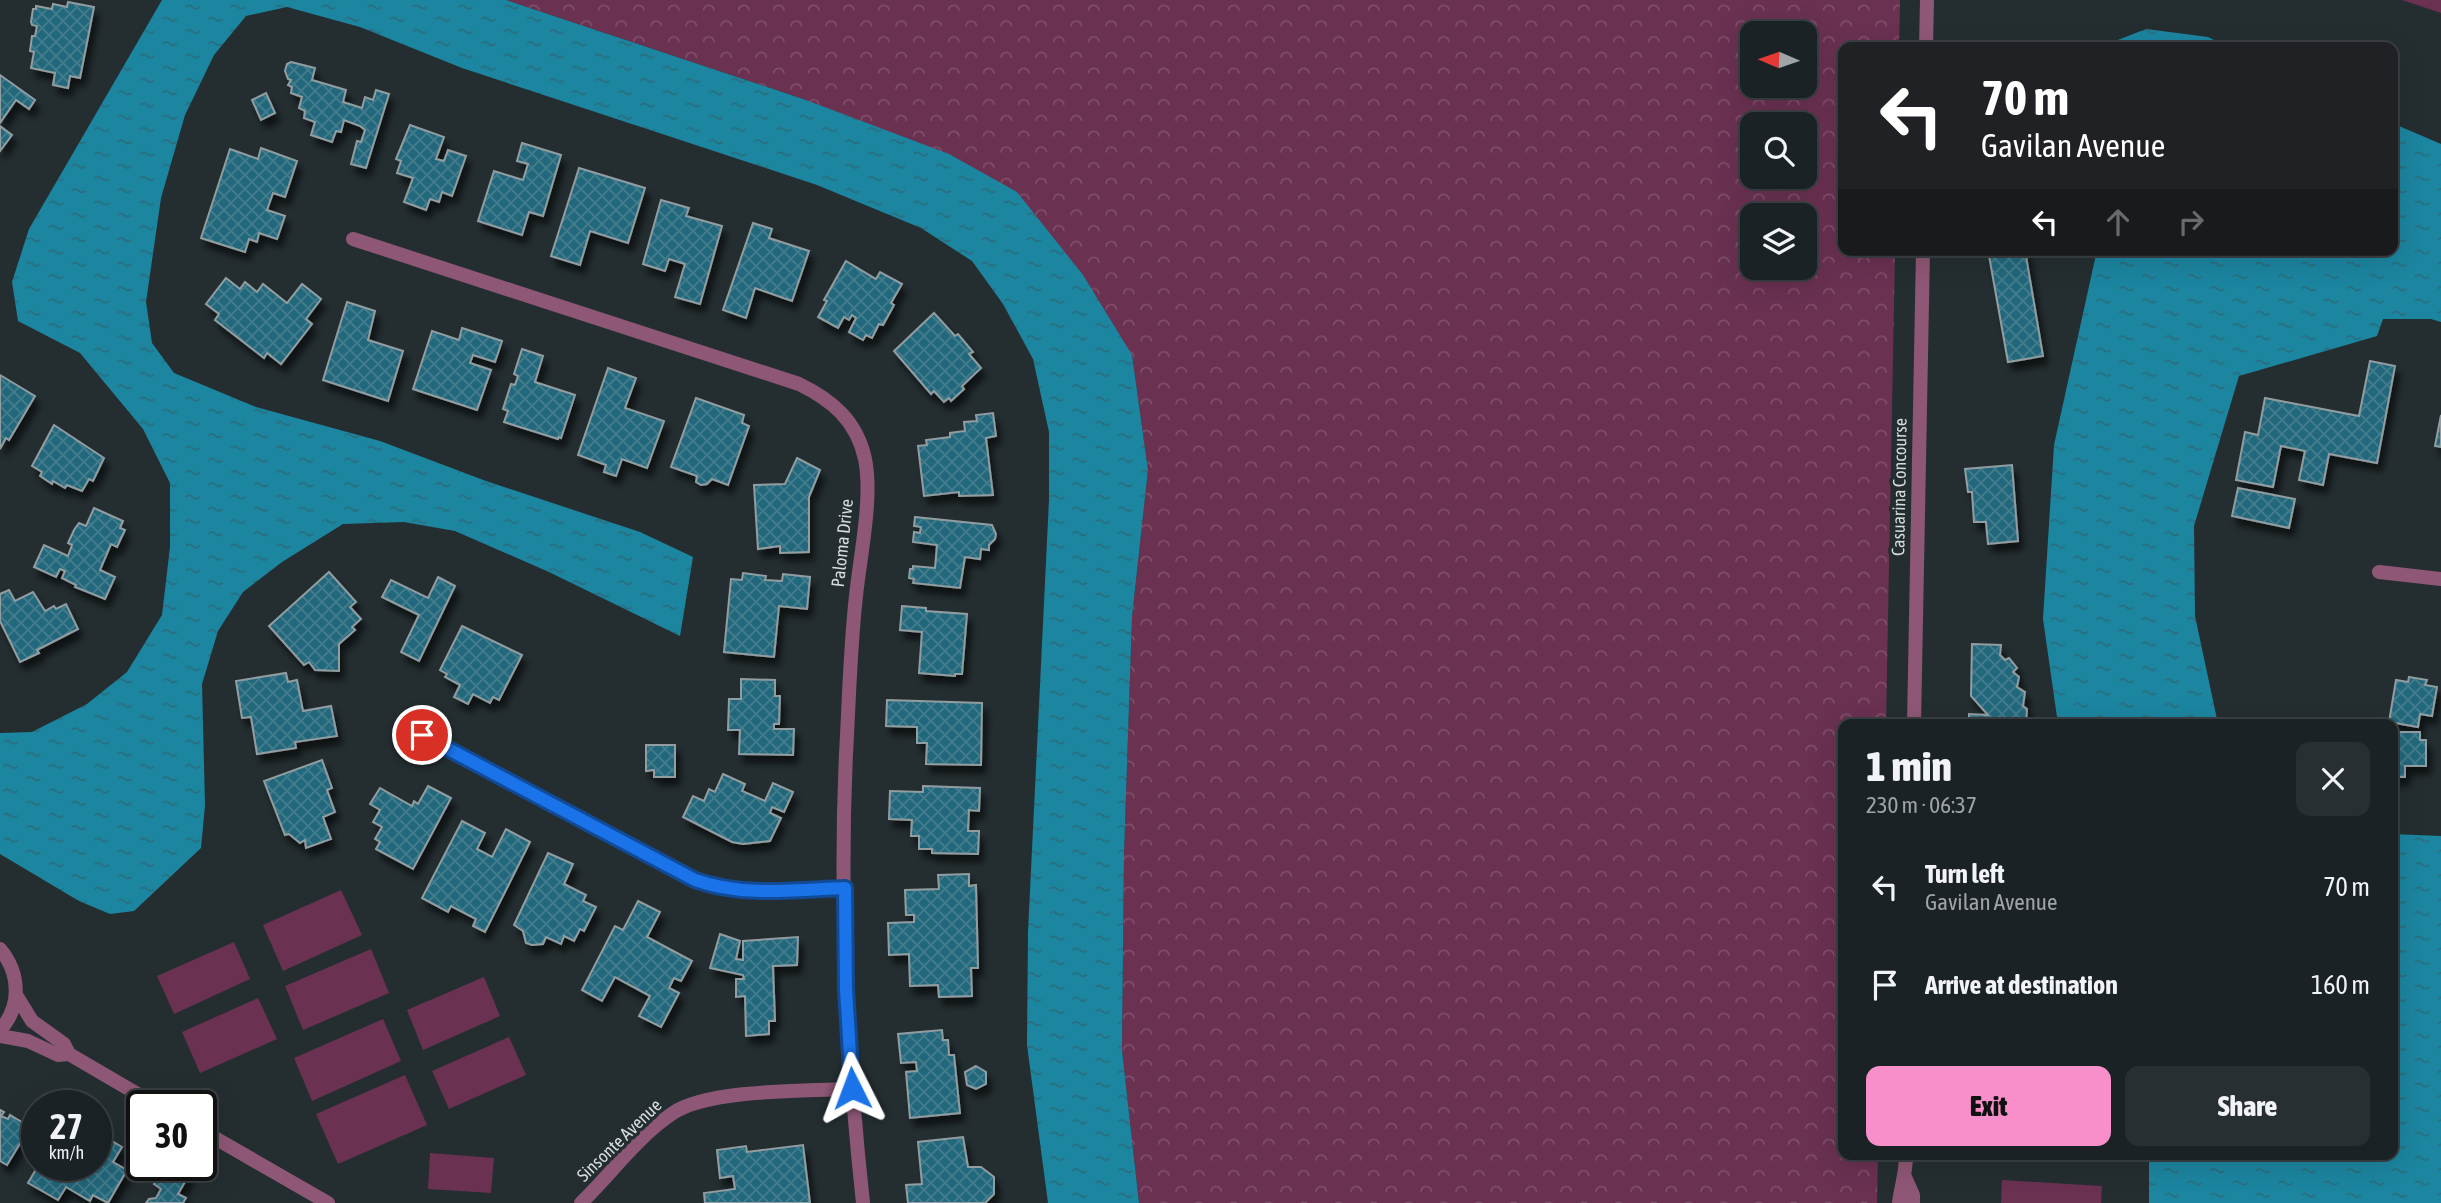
<!DOCTYPE html>
<html lang="en">
<head>
<meta charset="utf-8">
<style>
	body { margin:0; font-family:"Asap Condensed",sans-serif; background:#282f32; color:#f1f3f6; height:100vh; display:flex; flex-direction:column; font-size:26px; white-space:nowrap }
	* { box-sizing:border-box; margin:0 }
	p { font-size:23px; color:#a0a4a7 }
	.icon { flex:none; width:38px; height:38px; fill:none; stroke:currentColor; stroke-width:2; stroke-linecap:round; stroke-linejoin:round }
	.map { position:relative; flex:1; overflow:hidden }
	.panel { position:absolute; left:1838px; top:719px; width:560px; height:441px; display:flex; flex-direction:column; background:#1b2225; border-radius:14px; box-shadow:0 7px 28px #0002,0 0 0 2px #393f42 }
	.panel>* { flex:none }
	.top-card { position:absolute; left:1838px; top:42px; width:560px; height:214px; border-radius:14px; box-shadow:0 7px 28px #0002,0 0 0 2px #393f42; background:#202124; color:#fff; overflow:hidden }
	.needle { width:46px; rotate:272deg }
	.controls { position:absolute; left:1740px; top:21px; display:grid; gap:14px }
	.controls a { display:grid; place-items:center; width:77px; height:77px; border-radius:14px; background:#1b2225; box-shadow:0 7px 28px #0002,0 0 0 2px #393f42; font-size:35px }
	.speed { position:absolute; left:21px; top:1090px; display:flex; gap:14px; font-size:35px; font-weight:700; text-align:center }
	.speed>* { display:grid; place-content:center; width:91px; height:91px; border-radius:50%; background:#1b2225; box-shadow:0 7px 28px #0002,0 0 0 2px #393f42; line-height:1 }
	.speed small { font-size:18px; font-weight:400 }
	.speed .limit { border:4px solid #111; border-radius:10px; background:#fff; color:#111 }
	.pin { position:absolute; display:grid; place-items:center; width:60px; height:60px; color:#fff; margin:-30px; border:4px solid #fff; border-radius:50%; box-shadow:0 2px 7px #0007 }
	.me { position:absolute; width:77px; margin:-38px; rotate:357deg; stroke-linejoin:round; filter:drop-shadow(0 0 5px #0008) }
	.turn { display:flex; align-items:center; gap:24px; height:147px; padding:0 28px; font-size:32px }
	.turn .icon { width:91px; height:91px; stroke-width:2.5 }
	.turn b { display:block; font-size:49px; line-height:60px }
	.lanes { display:flex; align-items:center; height:66px; padding:0 28px; background:#0003; justify-content:center; gap:35px; direction:ltr }
	.lanes .off { opacity:.35 }
	.round { display:grid; place-items:center; flex:none; width:74px; height:74px; border-radius:14px; background:#282f32 }
	.summary { display:flex; align-items:center; justify-content:space-between; height:119px; padding:0 28px }
	h1 { font-size:42px; font-weight:800; line-height:52px }
	.cta { display:flex; gap:14px; margin-top:auto; padding:14px 28px }
	.cta a { flex:1; height:80px; border-radius:14px; background:#f98fca; color:#111; font-size:28px; font-weight:800; line-height:80px; text-align:center }
	.cta a+a { background:#282f32; color:#f1f3f6 }
	ul { padding:0; list-style:none }
	li { display:flex; align-items:center; gap:21px; height:98px; padding:0 28px }
	li div { flex:1 }
	li b { display:block; font-size:26px }
	li em { font-style:normal }
	.map>svg:first-child { display:block }
</style>
</head>
<body>
<div class="map">
<svg width="2441" height="1203" viewBox="0 0 2441 1203">
	<defs>
		<pattern id="forest-crowns" width="20" height="18" patternUnits="userSpaceOnUse" patternTransform="scale(1.75)"><rect width="20" height="18" fill="#6a3151"/><path d="M2 6a3 3 0 1 1 6 0M12 15a3 3 0 1 1 6 0" fill="none" stroke="#7f4e6a"/></pattern>
		<pattern id="water-ripples" width="26" height="14" patternUnits="userSpaceOnUse" patternTransform="scale(1.75)"><rect width="26" height="14" fill="#1c85a0"/><path d="M2 4q2-2 4 0t4 0M15 11q2-2 4 0t4 0" fill="none" stroke="#296e7f"/></pattern>
		<pattern id="building-cross-hatch" width="8" height="8" patternUnits="userSpaceOnUse" patternTransform="scale(1.75)"><rect width="8" height="8" fill="#24687b"/><path d="M0 0l8 8M0 8l8-8" fill="none" stroke="#437d8d"/></pattern>
		<filter id="shadow"><feDropShadow dx="4.5" dy="8" stdDeviation="3.5" flood-color="#0009"/></filter>
	</defs>
	<rect width="100%" height="100%" fill="#242e31"/>
	<path fill="url(#forest-crowns)" fill-rule="evenodd" d="M506,0h1394l-1,47h-56v203h52l-9,474h-43v431h35l-1,48h-738l-17,-153 2,-195 8,-238 16,-147 -16,-115 -326,-255zM1752,33h52v53h-52zM1752,124h52v53h-52zM1752,215h52v53h-52z"/>
	<g fill="#6a3151">
		<path d="M2402,0h39v13z"/>
		<path d="M341,890l21,45 -79,36 -20,-46z"/>
		<path d="M234,942l16,37 -76,35 -17,-38z"/>
		<path d="M371,949l18,44 -86,37 -18,-44z"/>
		<path d="M484,977l16,39 -77,34 -16,-40z"/>
		<path d="M258,998l19,41 -77,34 -18,-41z"/>
		<path d="M383,1019l18,42 -89,40 -18,-43z"/>
		<path d="M509,1037l17,38 -77,34 -17,-38z"/>
		<path d="M405,1075l22,50 -89,39 -22,-50z"/>
		<path d="M430,1153l64,5 -3,35 -63,-4z"/>
		<path d="M2002,1180l100,6 -1,17h-100z"/>
	</g>
	<g fill="url(#water-ripples)">
		<path d="M162,0h344l300,100 143,54 68,38 66,83 49,80 16,115 -16,147 -8,238 -2,195 17,153h-91l-21,-158 1,-113 21,-432v-68l-16,-73 -30,-55 -31,-43 -51,-33 -104,-43 -355,-117 -102,-41 -73,-20 -41,9 -32,39 -29,60 -24,83 -15,104 6,41 22,30 82,34 124,34 106,40 154,51 53,25 -13,79 -131,-64 -94,-41 -51,-9 -61,2 -61,38 -39,30 -25,39 -16,53 3,121 -4,43 -67,63 -24,3 -31,-13 -79,-47v-121l32,-1 55,-28 40,-32 35,-57 8,-68v-64l-27,-54 -63,-76 -62,-32 -6,-39 17,-53z"/>
		<path d="M2146,29l62,8 20,10h-128z"/>
		<path d="M2392,123l49,21v178l-10,-3h-48l-6,17 -138,40 -45,150 1,90 23,108h-160l-15,-105 11,-174 43,-195h295z"/>
		<path d="M2392,834l49,2v367h-292v-48h243z"/>
	</g>
	<g fill="url(#building-cross-hatch)" stroke="#919da1" stroke-width="2" filter="url(#shadow)">
		<path d="M68,2l26,5 -14,71 -10,-2 -2,12 -15,-3 2,-12 -24,-5 3,-16 -4,-1 2,-15h3l2,-10 -5,-1 -1,-3 2,-13h3v-3l16,3 1,-5 14,3z"/>
		<path d="M291,62l24,6 -3,12 34,10 -3,12 19,6 3,-11 8,3 3,-10 13,4 -23,74 -15,-4 6,-23 4,1 4,-12 -5,-4 -16,-6 -3,12 -5,-1 -4,11 -21,-7 4,-13 -11,-4 1,-7 -6,-3 3,-11 -11,-4 1,-6 -4,-2 3,-5 -3,-1 -3,-8 2,-7z"/>
		<path d="M0,75l35,25 -6,9 -13,-9 -16,23z"/>
		<path d="M266,93l9,20 -14,7 -9,-20z"/>
		<path d="M410,125l34,12 -8,22 8,2 4,-11 18,6 -14,40 -10,-4 -3,10 -9,-3 -4,11 -22,-8 9,-24 -16,-5 4,-12 -5,-2z"/>
		<path d="M0,126l12,9 -12,16z"/>
		<path d="M522,143l39,12 -18,61 -14,-4 -7,23 -44,-14 16,-50 29,9 5,-16 -11,-3z"/>
		<path d="M261,148l36,13 -12,36 -12,-4 -6,17 18,6 -8,23 -18,-6 -2,9 -8,-3 -4,13 -44,-14 29,-89 28,10z"/>
		<path d="M579,168l66,20 -17,55 -38,-12 -10,34 -29,-9z"/>
		<path d="M661,200l28,8 -3,8 36,10 -22,78 -25,-7 10,-33 -16,-5 -4,12 -22,-7z"/>
		<path d="M753,223l19,6 -3,9 40,13 -17,50 -37,-13 -9,30 -23,-8z"/>
		<path d="M1988,250h37l18,106 -35,6z"/>
		<path d="M846,261l30,18 4,-7 22,12 -11,19 3,2 -11,20 -4,-1 -7,14 -6,-3 -3,5 -14,-8 7,-14 -4,-3 -3,5 -5,-3 -6,11 -20,-11 9,-16 -3,-1z"/>
		<path d="M226,278l14,11 5,-7 12,10 6,-8 24,19 15,-19 19,15 -15,20 6,5 -31,40 -14,-11 -3,5 -49,-38 4,-6 -13,-10z"/>
		<path d="M347,302l28,9 -7,29 35,11 -15,50 -65,-21z"/>
		<path d="M934,313l21,23 3,-2 15,18 -4,2 12,14 -19,18 2,3 -13,12 -2,-3 -5,4 -10,-11 -3,3 -37,-43z"/>
		<path d="M462,328l40,13 -7,21 -22,-7 -3,8 21,7 -14,40 -64,-21 19,-58 27,9z"/>
		<path d="M522,349l21,7 -8,26 40,13 -14,43 -2,-1 -1,2 -54,-17 4,-11 -5,-2 8,-25 4,1 3,-9 -4,-2z"/>
		<path d="M2370,361l25,5 -18,97 -48,-9 -6,31 -24,-5 6,-29 -24,-5 -8,41 -37,-7 9,-48 13,3 7,-37 94,18z"/>
		<path d="M608,368l28,10 -11,30 39,13 -17,47 -25,-9 -6,17 -12,-4 2,-7 -28,-10z"/>
		<path d="M0,375l35,21 -26,44 -3,-2 -6,11z"/>
		<path d="M696,398l48,17 -2,8 7,3 -21,59 -16,-6 -5,5 -6,1 -5,-3 1,-6 -26,-9z"/>
		<path d="M993,413l3,23 -10,2 7,57 -34,1v-4l-35,4 -6,-50 9,-1 -1,-5 24,-3v-4l15,-2 -1,-9 13,-1 -1,-6z"/>
		<path d="M2441,415v32l-6,-1z"/>
		<path d="M54,425l50,33 -11,23 -4,-2 -7,12 -15,-6 -2,3 -12,-7 -1,3 -12,-8 2,-4 -10,-6z"/>
		<path d="M797,458l23,12 -11,27v55l-29,1v-7l-22,3 -4,-64 31,-1z"/>
		<path d="M2012,465l6,76 -30,3 -2,-22h-12l-2,-30h-4l-3,-23z"/>
		<path d="M2238,488l57,11 -6,29 -57,-12z"/>
		<path d="M94,508l29,13 -3,7 5,2 -8,17 -6,-3 -11,26 15,7 -10,22 -30,-12 1,-2 -14,-7 3,-7 -5,-2 -4,8 -22,-10 10,-22 24,11 4,-11 -4,-2 6,-13 5,-7 7,3z"/>
		<path d="M915,517l77,8 4,9 -1,5 -6,6v5l-8,-1 -1,10 -15,-2 -5,31 -47,-5 1,-4 -5,-1 1,-9h3v-3l22,2 2,-23 -24,-3 1,-10 6,1 1,-6 -7,-1z"/>
		<path d="M329,572l27,30 -6,5 11,12 -9,8 3,3 -16,14v27l-24,-1 -6,-8 -5,3 -35,-39z"/>
		<path d="M743,573l23,3 -1,4 17,1 1,-7 27,3 -3,32 -28,-3 -5,51 -50,-5 7,-73 11,1z"/>
		<path d="M438,577l17,9 -36,75 -18,-9 18,-37 -37,-18 9,-17 37,18z"/>
		<path d="M9,590l6,11 18,-9 12,19 9,-5 2,3 10,-5 12,25 -41,21 2,3 -19,9 -20,-41v-27z"/>
		<path d="M902,606l24,2v3l41,3 -5,60h-7v2l-36,-3 3,-41 -22,-2z"/>
		<path d="M462,626l60,29 -23,45 -6,-3 -3,6 -17,-9 -5,10 -14,-7 6,-12 -15,-8 2,-3 -7,-4z"/>
		<path d="M1972,644l29,1 -1,10 5,5 4,-2 8,10 -4,4 6,5 -2,10 8,5 -2,14 4,3 -1,15h-57v-10l19,1 -17,-19z"/>
		<path d="M286,673l2,9 9,-2 6,31 28,-5 6,30 -42,6 1,6 -39,6 -6,-37 -9,1 -6,-37z"/>
		<path d="M2409,677l18,3 -2,5 12,2 -5,29 -12,-2 -2,13 -29,-5 7,-42 12,2z"/>
		<path d="M741,679l34,1v16h5l-1,28h-5v5h20l-1,26 -54,-1 1,-24h-12l1,-31h12z"/>
		<path d="M887,700l95,3 -1,62 -55,-1 1,-21h-10v-16l-31,-1z"/>
		<path d="M2398,732h22v8h6v26h-21v11h-13v-38h6z"/>
		<path d="M646,745h29v32h-21v-7l-8,1z"/>
		<path d="M322,760l10,28 -5,2 8,22 -12,5 8,22 -25,9 -1,-8 -5,3 -11,-9 -4,1 -21,-54z"/>
		<path d="M723,774l22,10 -3,7 23,10 8,-18 20,9 -9,20 -12,-5 -2,6 11,5 -11,23 -27,3 -11,-2 -49,-25 10,-21 11,5 5,-12 6,3z"/>
		<path d="M428,786l23,12 -38,71 -37,-20 4,-7 -5,-3 7,-12 -9,-5 7,-12 -10,-6 10,-16 32,18 2,-5 4,3z"/>
		<path d="M923,786l57,2 -1,23 -10,-1 -1,21h11l-1,23 -46,-1v-4h-13v-13h-8l1,-16 -23,-1 1,-28 33,1z"/>
		<path d="M462,821l23,12 -8,16 15,8 14,-28 24,13 -45,90 -12,-6 3,-7 -25,-13 -3,6 -26,-14z"/>
		<path d="M548,853l25,11 -9,20 22,11 -3,6 13,6 -12,24 -4,-2 -6,12 -10,-5 -3,8 -15,-7 -3,7 -11,1 -6,-2 -3,-12 -9,-6z"/>
		<path d="M969,874v12l7,-1 2,83h-7l1,28 -33,1 -1,-12 -28,1 -1,-32 -20,1 -1,-32 26,-1v-7h-8l-1,-25 34,-1 -1,-14z"/>
		<path d="M638,901l22,11 -13,25 45,24 -11,20 -7,-3 -5,10 10,5 -18,34 -22,-11 11,-20 -35,-19 -13,24 -20,-11 33,-64 8,4z"/>
		<path d="M720,934l20,7 -4,18 7,1v-19l55,-4 -1,28 -24,1 2,55h-6v13l-23,2 -1,-40 -9,1v-18h8l-1,-4 -33,-7z"/>
		<path d="M942,1030l1,10h5l1,15h5l6,58 -50,5 -4,-46 11,-1 -1,-9 -15,1 -3,-29z"/>
		<path d="M976,1066l10,6v12l-10,5 -9,-4 -2,-13z"/>
		<path d="M0,1110l4,2 -3,4 7,3 2,-4 20,12 -23,38 -7,-4z"/>
		<path d="M102,1135l20,12 -9,15 14,8 -19,33 -15,-8 -3,6 -24,-14 -8,13 -30,-17 10,-17h58v-24z"/>
		<path d="M963,1137l5,30h13l13,10v17l-9,9h-77l-2,-18 16,-1 -4,-42z"/>
		<path d="M803,1145l7,58h-105l-1,-10 31,-4 -2,-13 -13,2 -3,-28 29,-4 1,6z"/>
		<path d="M165,1166h7l17,9 -11,19 8,4 -3,5h-37l3,-4 7,-1 5,-9 -7,-5z"/>
	</g>
	<g fill="none" stroke-linecap="round" stroke-linejoin="round">
		<g stroke="#8e5775" stroke-width="14">
			<path d="M1926,47l1,-47"/>
			<path d="M353,239l446,145c33,16 58,37 66,75 8,39 -5,97 -9,137 -6,53 -7,106 -10,158 -7,150 1,301 17,449"/>
			<path d="M2379,572l62,7"/>
			<path d="M1914,724l9,-474"/>
			<path d="M402,725l293,155c48,17 100,10 150,8"/>
			<path d="M16,995l16,26 32,23 5,10 89,52"/>
			<path d="M0,1036l28,5 30,14 11,-1"/>
			<path d="M201,1130l127,73"/>
			<path d="M1905,1177l8,18v8"/>
			<path d="M581,1203c30,-29 57,-67 92,-90 36,-24 134,-22 179,-24"/>
			<path d="M1899,1203c2,-17 7,-29 7,-48"/>
		</g>
		<path stroke="#8e5775" stroke-width="14" d="M0,949c20,24 22,57 0,81"/>
	</g>
	<g fill="none" stroke-linecap="round" stroke-linejoin="round">
		<defs>
			<path id="route" d="M422,735l273,145c47,17 100,10 150,8l1,101 6,99"/>
		</defs>
		<use href="#route" stroke="#114b97" stroke-width="18"/>
		<use href="#route" stroke="#1a73e8" stroke-width="12"/>
	</g>
	<g text-anchor="middle" dominant-baseline="central" stroke-width="7" stroke-linejoin="round" paint-order="stroke">
		<g font-size="18" fill="#d6dcde" stroke="#242e31">
			<text transform="translate(1899 487) rotate(-89)">Casuarina Concourse</text>
			<text transform="translate(842 543) rotate(-84)">Paloma Drive</text>
			<text transform="translate(619 1140) rotate(-44)">Sinsonte Avenue</text>
		</g>
	</g>
</svg>
<div class="controls">
<a><svg class="needle" viewBox="-14 -14 28 28"><path d="M0-13l5 13h-10z" fill="#e53935"/><path d="M0 13l5-13h-10z" fill="#a0a4a7"/></svg></a>
<a><svg class="icon" aria-label="search" viewBox="0 0 24 24"><circle cx="10" cy="10" r="6"/><path d="M15 15l6 6"/></svg></a>
<a><svg class="icon" aria-label="layers" viewBox="0 0 24 24"><path d="M12 4l9 5-9 5-9-5zM3 14l9 5 9-5"/></svg></a>
</div>
<div class="speed"><div>27<small>km/h</small></div><div class="limit">30</div></div>
<div class="pin" style="left:422px;top:735px;background:#d93025"><svg class="icon" aria-label="arrive" viewBox="0 0 24 24"><path d="M6 21V4h12l-3 4 3 4H6"/></svg></div>
<svg class="me" style="left:852px;top:1088px" viewBox="-20 -20 40 40"><path d="M0-17L14 15 0 8-14 15z" fill="#1a73e8" stroke="#fff" stroke-width="4"/></svg>
<div class="top-card">
<div class="turn"><svg class="icon" aria-label="left" viewBox="0 0 24 24"><path d="M17 20v-9H6M10 6l-5 5 5 5"/></svg><div><b>70 m</b>Gavilan Avenue</div></div>
<div class="lanes"><svg class="icon" aria-label="left" viewBox="0 0 24 24"><path d="M17 20v-9H6M10 6l-5 5 5 5"/></svg><svg class="icon off" aria-label="ahead" viewBox="0 0 24 24"><path d="M12 20V5M6 11l6-6 6 6"/></svg><svg class="icon off" aria-label="right" viewBox="0 0 24 24"><path d="M7 20v-9h11M14 6l5 5-5 5"/></svg></div>
</div>
<section class="panel">
<div class="summary"><div><h1>1 min</h1><p>230 m · 06:37</p></div><a class="round"><svg class="icon" aria-label="close" viewBox="0 0 24 24"><path d="M6 6l12 12M18 6L6 18"/></svg></a></div>
<ul>
<li><svg class="icon" aria-label="left" viewBox="0 0 24 24"><path d="M17 20v-9H6M10 6l-5 5 5 5"/></svg><div><b>Turn left</b><p>Gavilan Avenue</p></div><em>70 m</em></li>
<li><svg class="icon" aria-label="arrive" viewBox="0 0 24 24"><path d="M6 21V4h12l-3 4 3 4H6"/></svg><div><b>Arrive at destination</b></div><em>160 m</em></li>
</ul>
<div class="cta"><a>Exit</a><a>Share</a></div>
</section>
</div>
</body>
</html>
